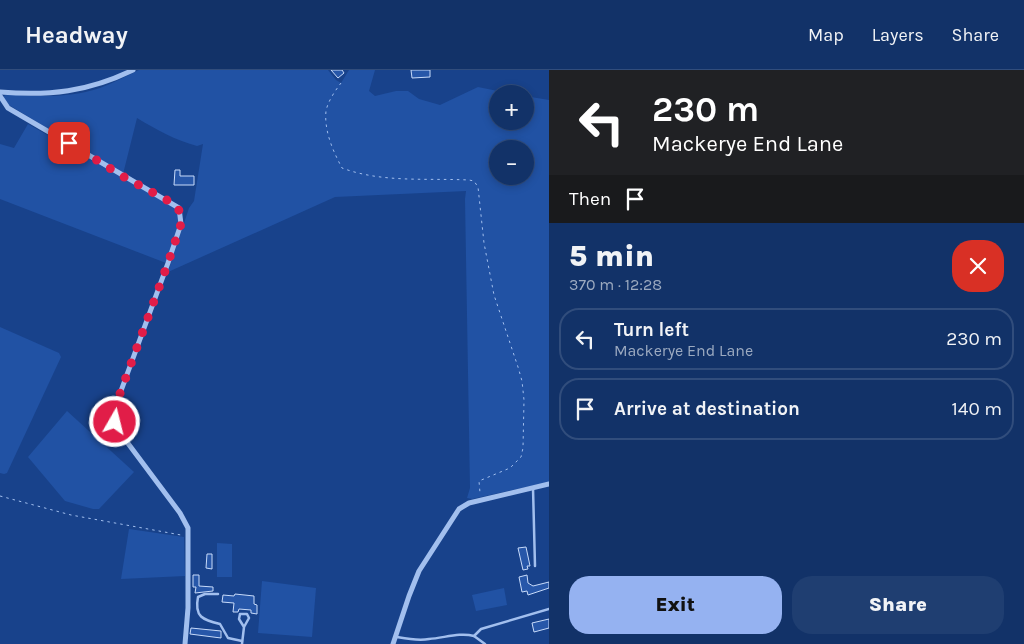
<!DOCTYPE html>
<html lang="en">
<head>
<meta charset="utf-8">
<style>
	body { margin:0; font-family:Karla,sans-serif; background:#1f3e71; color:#f1f3f6; height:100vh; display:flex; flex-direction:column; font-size:19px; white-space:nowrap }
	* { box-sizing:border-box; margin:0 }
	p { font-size:16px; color:#9caac0 }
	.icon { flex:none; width:28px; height:28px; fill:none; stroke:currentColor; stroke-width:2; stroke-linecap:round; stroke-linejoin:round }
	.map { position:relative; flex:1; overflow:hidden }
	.panel { display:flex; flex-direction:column; background:#123268; width:475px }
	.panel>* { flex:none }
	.banner { background:#202124; color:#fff; overflow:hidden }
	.fabs { position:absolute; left:489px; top:15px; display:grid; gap:10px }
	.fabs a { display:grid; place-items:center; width:45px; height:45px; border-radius:50%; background:#123268; box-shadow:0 2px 8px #0003,0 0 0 1px #314d7c; font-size:25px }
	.pin { position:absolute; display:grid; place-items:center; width:42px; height:42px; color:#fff; margin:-21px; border-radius:10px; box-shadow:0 2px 8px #0006 }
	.me { position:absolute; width:55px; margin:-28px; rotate:8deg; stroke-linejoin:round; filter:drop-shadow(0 0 4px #0008) }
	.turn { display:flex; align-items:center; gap:18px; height:105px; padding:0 20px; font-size:22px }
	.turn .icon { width:65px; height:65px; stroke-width:2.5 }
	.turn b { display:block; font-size:35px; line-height:42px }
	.then { display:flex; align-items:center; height:48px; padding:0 20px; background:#0003; gap:10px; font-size:19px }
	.round { display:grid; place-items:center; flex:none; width:52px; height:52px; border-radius:20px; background:#1f3e71 }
	.headline { display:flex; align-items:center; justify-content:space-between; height:85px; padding:0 20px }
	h1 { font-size:30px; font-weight:800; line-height:38px }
	.cta { display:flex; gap:10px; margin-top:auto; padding:10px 20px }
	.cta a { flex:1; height:58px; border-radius:20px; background:#95b2f1; color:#111; font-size:20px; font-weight:800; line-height:58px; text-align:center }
	.cta a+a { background:#1f3e71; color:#f1f3f6 }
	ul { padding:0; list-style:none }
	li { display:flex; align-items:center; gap:15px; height:62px; margin:0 10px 8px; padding:0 10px; border:2px solid #314d7c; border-radius:20px }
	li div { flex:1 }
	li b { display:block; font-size:19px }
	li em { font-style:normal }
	header { display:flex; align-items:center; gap:30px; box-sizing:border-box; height:70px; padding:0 25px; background:#123268; border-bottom:1px solid #314d7c }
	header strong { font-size:24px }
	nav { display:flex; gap:28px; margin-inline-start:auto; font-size:18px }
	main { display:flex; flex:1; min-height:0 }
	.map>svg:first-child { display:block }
</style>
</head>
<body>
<header>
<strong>Headway</strong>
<nav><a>Map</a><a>Layers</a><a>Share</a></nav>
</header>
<main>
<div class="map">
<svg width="549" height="574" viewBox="0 0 549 574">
	<rect width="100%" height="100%" fill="#18428b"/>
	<g fill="#2152a4" fill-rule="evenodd">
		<path d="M139,0h189l8,10 5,3 8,-13h26l-6,21 6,5 21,-5h12l11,8 21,6 38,-18 35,7h-15v27h27v-25l24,4v382l-77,17 -5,-1 3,-10 -5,-289 1,-8 -131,6 -167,75 21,-64 5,-7 9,-57 -6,2c-22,-6 -40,-16 -60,-28l-14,56 -114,-69 -5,-6v-3l3,-2c30,3 64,4 93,-6 13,-5 26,-12 39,-18zM498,79h27v27h-27z"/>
		<path d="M28,54l148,84c8,16 -5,39 -10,55l-166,-64v-55l14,4z"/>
		<path d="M0,257l59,26 2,4 -54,116 -3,1 -4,-1z"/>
		<path d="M67,341l67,61 -35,37h-6l-28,-8 -37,-44z"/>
		<path d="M129,459l55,8 1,39 -64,3z"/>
		<path d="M217,473l15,1v33h-15z"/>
		<path d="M262,511l54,7 -4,49 -54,-4z"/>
		<path d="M504,518l3,17 -31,6 -4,-16z"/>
	</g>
	<g fill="#2757a9" stroke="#c8dbfa">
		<path d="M331,0h11l2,3 -6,5z"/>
		<path d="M411,0h19v7l-18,1z"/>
		<path d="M175,100h5v6h14v9h-20z"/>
		<path d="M526,477l4,19h-3l1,3 -5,1 -5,-22z"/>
		<path d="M207,484h5v15l-6,-1z"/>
		<path d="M193,505h6v11l14,1v4l-18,2 1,-6h-3z"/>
		<path d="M527,505l1,8 5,3 16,-4v6l-21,7 -1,-4 -5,1 -3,-15z"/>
		<path d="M235,524l19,2v8l3,1v9l-6,-1v-3l-12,-1 -1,3h-5l1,-9 -12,-1 1,-7 11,1z"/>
		<path d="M549,549v9l-15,4 -2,-9z"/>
		<path d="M191,558l30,3v7l-31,-4z"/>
	</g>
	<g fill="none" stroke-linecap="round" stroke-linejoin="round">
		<g stroke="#a2bfee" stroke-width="1" stroke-dasharray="2.5 4" stroke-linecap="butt">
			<path d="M341,13c-6,8 -13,18 -15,28 -2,20 7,40 16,57 40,15 85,10 127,12l5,1 4,6 6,56 10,52 24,72 4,14 2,19 -1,48 -2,9 -11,11 -31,13 1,12"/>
			<path d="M0,426l71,19 110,20"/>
		</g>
		<g stroke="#a2bfee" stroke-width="2.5">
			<path d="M533,418l2,78"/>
			<path d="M218,524h-13l-7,3c-4,20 5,23 22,27l8,14 14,3"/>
			<path d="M474,566l11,8"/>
			<path d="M397,567c11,2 21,4 32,2 15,-1 31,-7 45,-3l7,-7 68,-20"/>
			<path d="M242,574l2,-17 5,-9 -2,-4h-7l-1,5 5,8"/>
		</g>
		<g stroke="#a2bfee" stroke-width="5">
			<path d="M0,22c49,4 88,0 133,-22"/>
			<path d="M0,26l8,12 171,100 2,16 -13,39 -50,136c-2,12 -4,20 0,31l62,83 8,15v80l-3,36"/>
			<path d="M393,574l16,-48 10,-25 40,-62 10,-6 80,-19"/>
		</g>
	</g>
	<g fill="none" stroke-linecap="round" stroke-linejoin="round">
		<path stroke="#e11d48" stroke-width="9" stroke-dasharray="0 16.2" d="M69,73l55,34 52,28 5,9v10l-13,39 -50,136 -3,16v7"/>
	</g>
</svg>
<div class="fabs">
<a>+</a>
<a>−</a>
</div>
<div class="pin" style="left:69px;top:73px;background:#d93025"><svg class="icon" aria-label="arrive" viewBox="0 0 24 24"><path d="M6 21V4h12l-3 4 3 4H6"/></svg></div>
<svg class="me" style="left:115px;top:352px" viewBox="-20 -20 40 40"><circle r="17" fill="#e11d48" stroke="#fff" stroke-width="3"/><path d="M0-11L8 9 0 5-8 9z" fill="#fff"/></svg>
</div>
<section class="panel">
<div class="banner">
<div class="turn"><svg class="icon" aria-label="left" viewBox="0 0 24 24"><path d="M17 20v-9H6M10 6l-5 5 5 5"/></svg><div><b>230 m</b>Mackerye End Lane</div></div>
<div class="then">Then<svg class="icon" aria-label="arrive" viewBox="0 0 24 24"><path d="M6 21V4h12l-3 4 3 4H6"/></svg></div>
</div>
<div class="headline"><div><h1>5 min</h1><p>370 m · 12:28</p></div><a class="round" style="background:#d93025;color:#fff"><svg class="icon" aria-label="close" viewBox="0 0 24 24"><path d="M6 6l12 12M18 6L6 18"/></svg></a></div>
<ul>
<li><svg class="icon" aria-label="left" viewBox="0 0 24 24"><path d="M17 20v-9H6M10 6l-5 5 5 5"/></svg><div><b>Turn left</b><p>Mackerye End Lane</p></div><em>230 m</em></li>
<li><svg class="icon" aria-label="arrive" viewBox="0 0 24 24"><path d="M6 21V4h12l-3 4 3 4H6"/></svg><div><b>Arrive at destination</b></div><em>140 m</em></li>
</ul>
<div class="cta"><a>Exit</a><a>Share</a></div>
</section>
</main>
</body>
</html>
